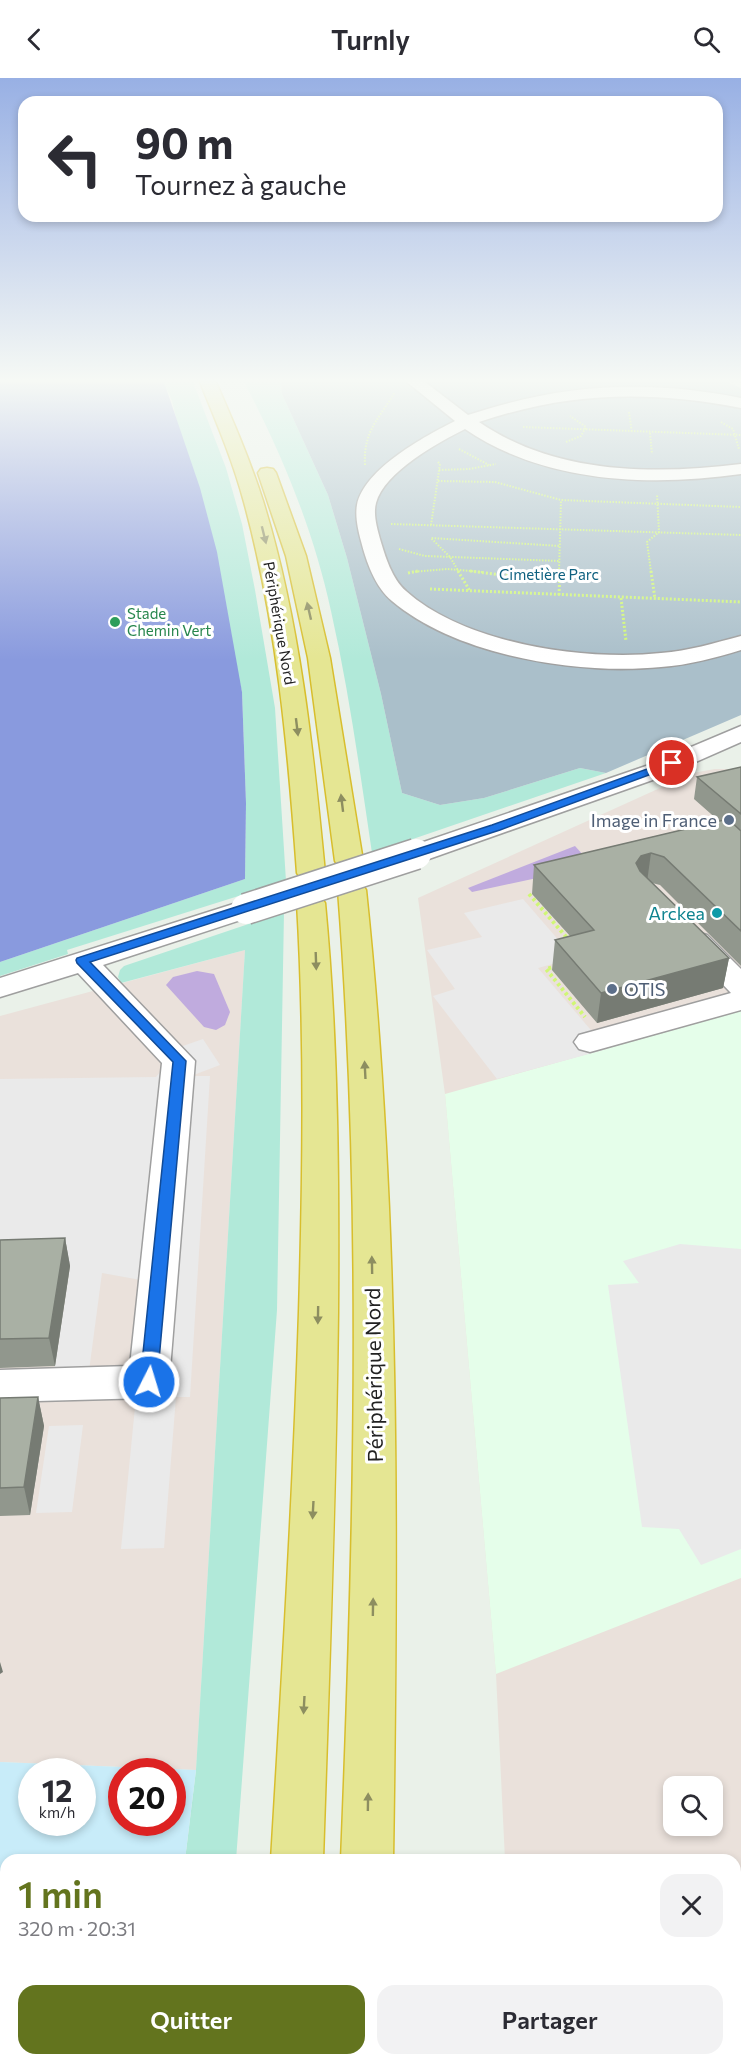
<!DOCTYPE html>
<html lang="fr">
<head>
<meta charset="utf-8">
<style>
	body { margin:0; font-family:Commissioner,sans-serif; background:#f2f2f3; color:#2b2b33; height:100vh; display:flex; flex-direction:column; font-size:22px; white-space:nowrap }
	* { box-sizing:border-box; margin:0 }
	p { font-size:20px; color:#7c7c81 }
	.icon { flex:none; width:33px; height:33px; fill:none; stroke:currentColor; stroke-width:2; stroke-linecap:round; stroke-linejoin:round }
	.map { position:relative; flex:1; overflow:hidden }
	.drawer { position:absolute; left:0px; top:1776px; width:741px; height:212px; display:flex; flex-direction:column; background:#fff; border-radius:18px 18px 0 0; box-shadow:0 3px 9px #0003 }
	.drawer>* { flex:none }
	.hud { position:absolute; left:18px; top:18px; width:705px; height:126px; border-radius:18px; box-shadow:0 3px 9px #0003; background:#fff; color:#2b2b33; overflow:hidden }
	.fabs { position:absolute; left:663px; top:1698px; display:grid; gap:12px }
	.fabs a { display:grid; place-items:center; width:60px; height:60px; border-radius:12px; background:#fff; box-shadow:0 3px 9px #0003; font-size:30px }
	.speed { position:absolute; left:18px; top:1680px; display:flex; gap:12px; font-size:30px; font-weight:700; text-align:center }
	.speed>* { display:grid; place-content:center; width:78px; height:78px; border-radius:50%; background:#fff; box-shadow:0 3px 9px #0003; line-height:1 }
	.speed small { font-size:15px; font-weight:400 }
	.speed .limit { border:9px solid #d22; background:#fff; color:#111 }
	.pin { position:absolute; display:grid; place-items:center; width:51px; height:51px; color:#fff; margin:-26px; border:3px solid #fff; border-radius:50%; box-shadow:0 2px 6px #0007 }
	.me { position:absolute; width:66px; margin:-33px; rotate:5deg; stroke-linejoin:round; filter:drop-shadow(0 0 4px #0008) }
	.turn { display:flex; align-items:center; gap:21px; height:126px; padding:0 18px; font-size:27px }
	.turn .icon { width:78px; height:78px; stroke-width:2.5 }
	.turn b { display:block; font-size:42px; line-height:51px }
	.round { display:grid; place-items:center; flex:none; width:63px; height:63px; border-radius:18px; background:#f2f2f3 }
	.overview { display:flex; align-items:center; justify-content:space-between; height:102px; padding:0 18px }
	h1 { font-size:36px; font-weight:600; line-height:45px; color:#63741e }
	.button { display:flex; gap:12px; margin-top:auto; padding:12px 18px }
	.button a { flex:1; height:69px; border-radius:18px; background:#63741e; color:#fff; font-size:24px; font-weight:600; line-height:69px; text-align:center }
	.button a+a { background:#f2f2f3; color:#2b2b33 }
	header { display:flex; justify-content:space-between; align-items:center; height:78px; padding:0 18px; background:#fff; font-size:27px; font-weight:600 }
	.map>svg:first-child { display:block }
</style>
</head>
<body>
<header><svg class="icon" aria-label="back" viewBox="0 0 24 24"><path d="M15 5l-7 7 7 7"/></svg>Turnly<svg class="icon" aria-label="search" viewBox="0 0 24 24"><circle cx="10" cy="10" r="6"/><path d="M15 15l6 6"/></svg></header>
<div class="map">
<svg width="741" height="1987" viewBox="0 0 741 1987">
	<rect width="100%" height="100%" fill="#eaf1e9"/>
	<g fill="#eae1db" fill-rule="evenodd">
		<path d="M715,691h26v1296h-225v-5h219v-200h-230l-9,-186 -51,-580 -27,-196 275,-125zM674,1708h38v40h-38z"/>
		<path d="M245,872l-49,820 -196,-8v-746z"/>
	</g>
	<g fill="#e5feea">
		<path d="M741,933v567l-245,96 -51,-580z"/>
		<path d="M741,1867v120h-225v-5h219v-114z"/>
	</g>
	<g fill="#b1e9d9">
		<path d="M164,304h29l33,86 16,56 13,66 20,118 11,173 -219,69 1,4 -68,22v-14l245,-83 1,-76 -4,-111 -70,-291z"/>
		<path d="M244,304h37l1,12 46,101 19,63 34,136 21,99 38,12 44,-7 96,-30 26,5 -234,80c-12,-81 -23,-162 -41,-242 -17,-79 -49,-158 -87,-229z"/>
		<path d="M284,834l-7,398 -41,550h-51l11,-90 49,-820 -124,33 -3,-6 2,-7 4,-4z"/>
		<rect x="160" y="1982" width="66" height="5"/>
	</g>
	<path fill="#aabfca" d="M281,304h445l15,6v327l-135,58 -26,-5 -96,30 -44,7 -38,-12 -21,-99 -34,-136 -19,-63 -46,-101z"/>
	<path fill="#c8ecf9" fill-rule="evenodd" d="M0,1684l196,8 -11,90h-179v200h154v5h-160zM32,1694h50v50h-50zM122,1694h50v50h-50z"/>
	<g fill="#899ade">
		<path d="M0,304h164l36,106 17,64 25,140 4,111 -1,76 -245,83z"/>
		<path d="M741,1912v75h-47l-2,-5h43v-69z"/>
	</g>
	<g fill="#eaeaea">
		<path d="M523,821l51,59 -36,10 69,81 -110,30 -64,-83 22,-7 -28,-39 55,-13 -18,-24z"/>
		<path d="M203,961l17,26 -29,11h19l-20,321h-14l-12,151 -43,1 15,-152 22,-1 10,-111 -66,-12 -13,98 -35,1 16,-105 -70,1v-189l156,-2 24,-30z"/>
		<path d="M680,1166l61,5v300l-40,16 -22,-36 -37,-2 -34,-242 31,-2 -16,-22z"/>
		<path d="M83,1347l-11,87 -36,1 13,-87z"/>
	</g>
	<g fill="#c0abde">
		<path d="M575,768l18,20 -121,26 -4,-4z"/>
		<path d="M197,893l17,3 16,38 -5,13 -9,5 -12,-3 -38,-42 7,-8z"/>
	</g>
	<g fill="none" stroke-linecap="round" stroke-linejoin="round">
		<defs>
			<g id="minor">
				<path d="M407,304h18l43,33c94,-31 176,-36 273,-17v10c-92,-18 -173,-16 -262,14 76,52 174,53 262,42v10c-92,13 -197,9 -276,-45 -26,13 -81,43 -89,74 -3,11 1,25 4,36 5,17 12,40 26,52 59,53 179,70 255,62 28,-2 53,-10 80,-17v14c-26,8 -52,15 -80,17 -83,8 -204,-11 -269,-66 -17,-14 -26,-40 -31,-60 -3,-11 -6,-25 -4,-36 7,-36 68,-69 98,-84z"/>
				<path d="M741,648v16l-77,34 -238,84 -10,2 -10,-2 -4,-6 4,-6 240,-82z"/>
				<path d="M246,822l10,3 5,6 -5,6 -153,50 92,96 -26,321 -6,11 -14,5 -149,4v-32l130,-4 32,-303 -84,-90 -78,24v-19z"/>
				<path d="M696,854l11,3 34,34v41l-151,42 -11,-3 -5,-7 5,-7 152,-42 -50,-52 4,-6z"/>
			</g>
			<g id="highway">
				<path d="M200,304h16c17,39 34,78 47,119 37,120 50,247 62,372l-4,6 -10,2 -10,-2 -4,-6c-9,-125 -20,-250 -53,-371 -11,-41 -28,-81 -44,-120z"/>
				<path d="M267,390l6,1 3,4 30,83 24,102 33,203 -4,6 -10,2 -10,-2 -4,-6 -27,-203 -22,-102 -28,-83 3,-4z"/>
				<path d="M352,803l10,3 4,6c34,322 32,647 27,970h-52c13,-323 22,-648 -3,-970l4,-6z"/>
				<path d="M311,816l10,3 4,6c13,136 14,272 13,409 -2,182 -9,365 -15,548h-52c11,-183 22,-365 28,-548 4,-137 6,-273 -2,-409l4,-6z"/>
				<path d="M254,1982h58l-1,5h-58z"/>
				<path d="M331,1982h57l1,5h-58z"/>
			</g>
		</defs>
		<use href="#minor" stroke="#9f9f9f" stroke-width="3"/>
		<use href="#highway" stroke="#d8be2d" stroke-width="3"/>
		<g stroke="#d0f774" stroke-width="2" stroke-dasharray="1.5 1.5" stroke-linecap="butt">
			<path d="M629,334l3,21"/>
			<path d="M721,344l12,7 6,20"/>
			<path d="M523,349l218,8"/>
			<path d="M650,355l2,21"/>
			<path d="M566,364l15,-6 5,-9 -16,-11"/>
			<path d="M459,371l30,16"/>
			<path d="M365,387c-2,-34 14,-46 30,-73"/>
			<path d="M439,392l30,-1 27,-5"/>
			<path d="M438,403l57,1 66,18 180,7"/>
			<path d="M391,446l350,11"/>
			<path d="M431,447l9,-61 -3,-3"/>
			<path d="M399,471l26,7 135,5"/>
			<path d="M412,494l35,-3 35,3"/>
			<path d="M459,494l-9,-15 -19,-19 129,8"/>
			<path d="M559,494l2,-72"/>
			<path d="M651,494l-4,-30 12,-10 -2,-38"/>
		</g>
		<g stroke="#d0f774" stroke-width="3" stroke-dasharray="2 2" stroke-linecap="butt">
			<path d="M458,493l12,20"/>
			<path d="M470,493l48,6 42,1"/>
			<path d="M651,493l4,28"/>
			<path d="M408,495l10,-2"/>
			<path d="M430,511l311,13"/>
			<path d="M559,517l1,-24"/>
			<path d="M621,520l5,43"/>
		</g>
		<g stroke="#d0f774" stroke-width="4" stroke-dasharray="3 3" stroke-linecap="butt">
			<path d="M529,816l39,45"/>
			<path d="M557,888l-11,3 39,48"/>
		</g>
		<use href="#minor" fill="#fff" fill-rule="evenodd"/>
		<use href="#highway" fill="#e5e693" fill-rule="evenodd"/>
		<defs>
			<path id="minor-bridge" d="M246,831l170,-55"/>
		</defs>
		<use href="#minor-bridge" stroke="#9f9f9f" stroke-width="33" stroke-linecap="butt"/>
		<use href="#minor-bridge" stroke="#fff" stroke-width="30"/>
	</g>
	<g fill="#91978d">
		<path d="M741,689v199l-81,-81 -8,-2 77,75 -6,30 -126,35 -45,-53 3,-30 15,-4 -38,-42 2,-29 185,-44 -25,-22 3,-22z"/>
		<path d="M65,1160l5,28 -15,100 -55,2v-128z"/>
		<path d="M38,1319l6,29 -14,89 -30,1v-118z"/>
	</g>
	<g fill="#767b73">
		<path d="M651,775l-4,29 -10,3 -1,-22 5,-7z"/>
		<path d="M729,880l-6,30 -126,35 4,-30z"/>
		<path d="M65,1160l5,28 -15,100 -6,-28z"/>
		<path d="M38,1319l6,29 -14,89 -6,-28z"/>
		<path d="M0,1584l3,10 -3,2z"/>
	</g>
	<g fill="#a9b0a4" stroke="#767b73" stroke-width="1.5">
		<path d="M741,689v47l-44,-37z"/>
		<path d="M728,741l13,12v100l-77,-74 -13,-4 -10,3 -5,7 4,8 89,87 -128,35 -46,-53 39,-10 -60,-65z"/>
		<path d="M65,1160l-16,100 -49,1v-99z"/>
		<path d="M38,1319l-14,90 -24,1v-90z"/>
	</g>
	<defs><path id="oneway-solid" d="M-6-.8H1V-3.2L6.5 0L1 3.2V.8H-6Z" transform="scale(1.5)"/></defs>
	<g fill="#8d8e60">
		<use href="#oneway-solid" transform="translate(264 457) rotate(76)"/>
		<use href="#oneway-solid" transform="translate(309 533) rotate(-103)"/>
		<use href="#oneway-solid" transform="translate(297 649) rotate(83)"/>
		<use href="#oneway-solid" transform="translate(342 725) rotate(-97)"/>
		<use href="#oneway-solid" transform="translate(316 883) rotate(88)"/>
		<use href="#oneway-solid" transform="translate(365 992) rotate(-93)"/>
		<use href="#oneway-solid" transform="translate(372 1187) rotate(-91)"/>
		<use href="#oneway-solid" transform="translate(318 1237) rotate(91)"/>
		<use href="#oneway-solid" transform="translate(313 1432) rotate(93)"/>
		<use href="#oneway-solid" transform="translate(373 1529) rotate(-89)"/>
		<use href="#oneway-solid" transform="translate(304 1627) rotate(93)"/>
		<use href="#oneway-solid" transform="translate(368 1724) rotate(-89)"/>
	</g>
	<linearGradient id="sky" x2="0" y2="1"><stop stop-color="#98b0e4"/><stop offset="0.52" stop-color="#f6f9f5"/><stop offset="1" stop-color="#f6f9f5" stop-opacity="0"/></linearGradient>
	<rect width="741" height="582" fill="url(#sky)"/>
	<path fill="#1a73e8" stroke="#114b97" stroke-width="1.5" d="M672,682l4,1v4l-176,65 -410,132 96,99 -29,321 -2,4 -6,2 -6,-2 -3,-4 33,-320 -96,-99 -1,-3 1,-2 415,-133z"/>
	<circle fill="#2e9e5b" stroke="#fff" stroke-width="2" cx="115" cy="544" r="6"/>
	<g fill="#5c6f8a" stroke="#fff" stroke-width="2">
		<circle cx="729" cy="742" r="6"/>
		<circle cx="612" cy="911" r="6"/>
	</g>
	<circle fill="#0f9aa8" stroke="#fff" stroke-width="2" cx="717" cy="835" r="6"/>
	<g text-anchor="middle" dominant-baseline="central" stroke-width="6" stroke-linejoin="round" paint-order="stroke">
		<g font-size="15" fill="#0f6180" stroke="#fff">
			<text x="549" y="496">Cimetière Parc</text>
		</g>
		<g font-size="15" fill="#27864d" stroke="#fff" text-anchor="start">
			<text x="127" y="535">Stade<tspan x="127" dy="17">Chemin Vert</tspan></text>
		</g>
		<g font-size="15" fill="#222" stroke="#fff">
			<text transform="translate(280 545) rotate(80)">Périphérique Nord</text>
		</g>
		<g font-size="18" fill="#4e5e75" stroke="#fff" text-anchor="end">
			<text x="717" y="742">Image in France</text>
			<text x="624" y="911" text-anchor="start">OTIS</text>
		</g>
		<g font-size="18" fill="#0d838f" stroke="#fff" text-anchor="end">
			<text x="705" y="835">Arckea</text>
		</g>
		<g font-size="21" fill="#222" stroke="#fff">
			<text transform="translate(373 1297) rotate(-91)">Périphérique Nord</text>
		</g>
	</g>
</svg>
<div class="fabs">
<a><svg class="icon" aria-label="search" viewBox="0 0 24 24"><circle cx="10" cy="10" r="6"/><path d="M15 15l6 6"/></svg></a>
</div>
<div class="speed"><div>12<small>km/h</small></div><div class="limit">20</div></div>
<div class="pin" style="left:672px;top:685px;background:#d93025"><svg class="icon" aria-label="arrive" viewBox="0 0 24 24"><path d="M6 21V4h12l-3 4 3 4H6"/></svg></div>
<svg class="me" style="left:149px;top:1304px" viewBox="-20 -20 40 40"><circle r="17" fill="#1a73e8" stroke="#fff" stroke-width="3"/><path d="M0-11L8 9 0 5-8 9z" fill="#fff"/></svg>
<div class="hud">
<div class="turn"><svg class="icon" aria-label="left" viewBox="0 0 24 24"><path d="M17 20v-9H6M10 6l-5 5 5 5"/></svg><div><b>90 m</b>Tournez à gauche</div></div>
</div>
<section class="drawer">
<div class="overview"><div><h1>1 min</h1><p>320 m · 20:31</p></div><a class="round"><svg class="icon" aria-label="close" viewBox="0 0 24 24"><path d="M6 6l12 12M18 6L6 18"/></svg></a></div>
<div class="button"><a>Quitter</a><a>Partager</a></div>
</section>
</div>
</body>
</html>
